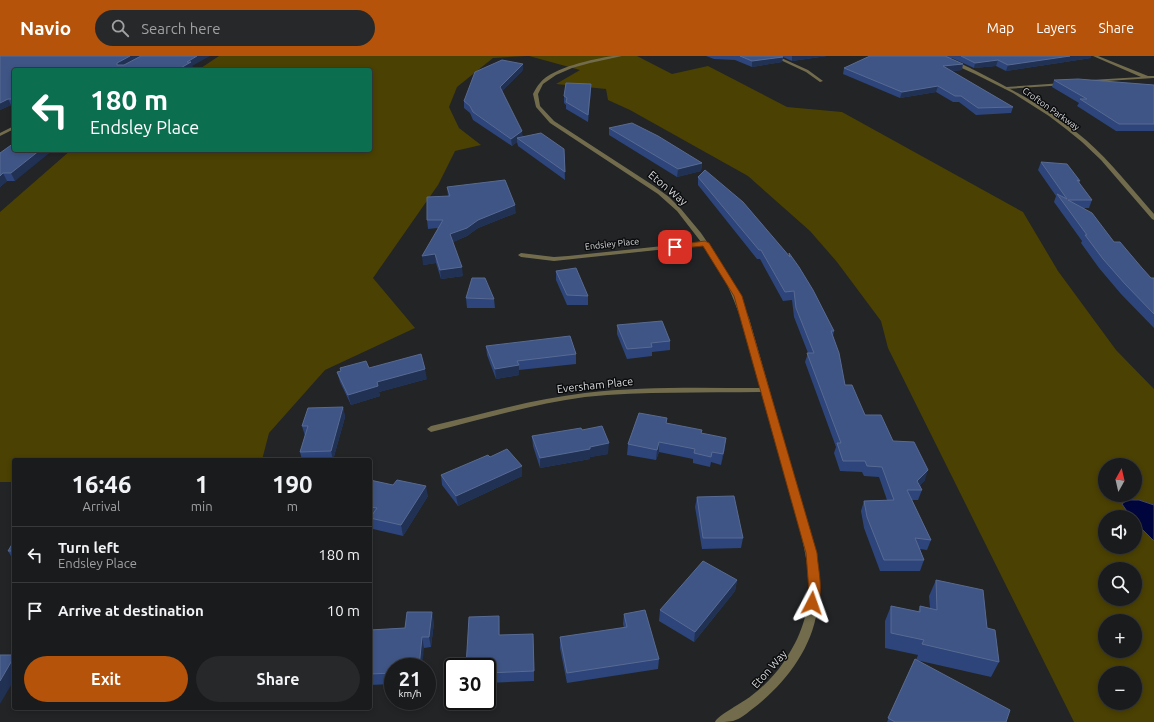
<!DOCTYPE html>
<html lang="en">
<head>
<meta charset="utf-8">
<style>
	body { margin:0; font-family:Ubuntu,sans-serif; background:#272829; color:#f1f3f6; height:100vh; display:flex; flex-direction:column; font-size:15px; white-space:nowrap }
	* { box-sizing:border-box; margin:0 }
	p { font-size:13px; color:#9fa1a3 }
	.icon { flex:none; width:22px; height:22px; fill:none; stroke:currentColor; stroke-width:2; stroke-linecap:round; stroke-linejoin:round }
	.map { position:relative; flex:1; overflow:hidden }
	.panel { position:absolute; left:12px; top:402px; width:360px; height:252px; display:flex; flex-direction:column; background:#1a1b1c; border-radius:4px; box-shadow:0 2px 6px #0003,0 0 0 1px #38393b }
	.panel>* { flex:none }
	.banner { position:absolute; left:12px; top:12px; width:360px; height:84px; border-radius:4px; box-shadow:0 2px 6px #0003,0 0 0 1px #38393b; background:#0b6e4f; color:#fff; overflow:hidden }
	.needle { width:26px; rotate:8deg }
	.buttons { position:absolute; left:1098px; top:402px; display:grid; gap:8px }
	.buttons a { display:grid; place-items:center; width:44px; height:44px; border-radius:50%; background:#1a1b1c; box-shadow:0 2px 6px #0003,0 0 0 1px #38393b; font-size:20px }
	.speed { position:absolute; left:384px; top:602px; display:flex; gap:8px; font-size:20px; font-weight:700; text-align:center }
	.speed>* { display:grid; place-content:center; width:52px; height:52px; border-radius:50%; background:#1a1b1c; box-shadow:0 2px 6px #0003,0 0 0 1px #38393b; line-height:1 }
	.speed small { font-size:10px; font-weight:400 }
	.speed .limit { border:2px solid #111; border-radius:6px; background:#fff; color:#111 }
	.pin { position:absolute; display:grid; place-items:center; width:34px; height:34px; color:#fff; margin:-17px; border-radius:8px; box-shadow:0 2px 6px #0006 }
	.me { position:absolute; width:44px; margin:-22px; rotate:4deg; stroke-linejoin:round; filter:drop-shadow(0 0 3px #0008) }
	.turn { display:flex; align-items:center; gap:14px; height:84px; padding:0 12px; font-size:18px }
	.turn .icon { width:52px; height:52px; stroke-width:2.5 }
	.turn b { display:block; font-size:28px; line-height:34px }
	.eta { display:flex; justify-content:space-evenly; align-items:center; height:68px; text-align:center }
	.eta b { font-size:24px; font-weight:700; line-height:28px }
	.primary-button { display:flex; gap:8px; margin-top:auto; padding:8px 12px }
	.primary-button a { flex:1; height:46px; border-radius:24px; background:#b45309; color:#fff; font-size:16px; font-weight:700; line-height:46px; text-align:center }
	.primary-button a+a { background:#272829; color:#f1f3f6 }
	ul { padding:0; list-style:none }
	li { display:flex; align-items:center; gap:12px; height:56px; padding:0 12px; border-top:1px solid #38393b }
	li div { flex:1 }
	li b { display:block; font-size:15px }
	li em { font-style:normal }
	header { display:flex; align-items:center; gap:24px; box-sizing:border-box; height:56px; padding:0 20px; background:#b45309; color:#fff }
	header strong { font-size:19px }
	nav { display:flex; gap:22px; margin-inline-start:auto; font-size:14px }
	.search { width:280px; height:36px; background:#272829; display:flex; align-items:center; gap:10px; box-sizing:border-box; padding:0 14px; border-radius:22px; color:#9fa1a3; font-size:15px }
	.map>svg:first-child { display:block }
</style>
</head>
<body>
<header>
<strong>Navio</strong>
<div class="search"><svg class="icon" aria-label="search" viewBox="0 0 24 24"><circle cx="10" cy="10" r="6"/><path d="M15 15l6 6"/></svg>Search here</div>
<nav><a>Map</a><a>Layers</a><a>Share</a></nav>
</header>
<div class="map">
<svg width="1154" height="666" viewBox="0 0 1154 666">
	<rect width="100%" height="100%" fill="#222426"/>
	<g fill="#4b4103" fill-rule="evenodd">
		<path d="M219,0h308l-34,2 -36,29 -8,20 10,21 22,17 -26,6 -17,34 -65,93 42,50 -90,42 -56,63 -7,27h-248v22h-14v-270l71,-62h299v-80h-172z"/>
		<path d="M529,0h108l35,18 36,-8 79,41 55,5 181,100 35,59 58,79 38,39v333h-80l-186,-374 -7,-27 -44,-59 -27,-31 -62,-55 -118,-66 -22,-10 -2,-11 -50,-5 24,-14zM1105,409h30v30h-30zM1105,461h30v30h-30zM1105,513h30v30h-30zM1105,565h30v30h-30zM1105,617h30v30h-30z"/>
	</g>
	<path fill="#00063d" stroke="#41466d" d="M1127,444h12l15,5v36l-19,-19v-5h-4l-9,-13z"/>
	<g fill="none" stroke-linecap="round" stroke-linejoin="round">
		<g fill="#726c4d" fill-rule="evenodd">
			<path d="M613,0h9l-32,7 -18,5 -16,7 -13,9 -5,10 2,12 14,15 100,65 15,11 12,12 20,24 19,28 16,28 13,29 67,235c2,20 4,38 1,58 -6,40 -34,75 -66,99 -5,4 -11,9 -18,11 -5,1 -13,1 -18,1 3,-7 29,-20 36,-26 12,-9 24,-21 32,-33 42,-59 24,-108 6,-171 -9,-33 -18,-66 -27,-100 -59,1 -118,-1 -177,5 -52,7 -103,22 -154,35l-4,-3 4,-3c51,-12 102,-27 154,-33 58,-7 117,-5 176,-5 -15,-53 -25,-98 -57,-143l-150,16 -33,-4 -3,-2 3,-2 33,4 14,-1 133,-14 -24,-31 -19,-17 -108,-71 -14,-16 -3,-13c2,-4 4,-8 7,-11 13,-16 54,-24 73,-27z"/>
			<path d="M772,0h5l31,14 15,11 -3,1 -14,-10z"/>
			<path d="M1093,0h5l50,20h6v2l-64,4v-2h1l50,-3z"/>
			<path d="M1063,27h2v2l-59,4 -2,-1 2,-1z"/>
			<path d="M14,70v3l-14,7v-3z"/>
		</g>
		<path fill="#726c4d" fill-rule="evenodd" d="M935,0c13,0 33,11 45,17 38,19 74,40 106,67 25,22 46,49 68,74v6l-2,-1 -51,-59 -19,-18 -16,-13 -17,-13 -36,-23 -38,-19z"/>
	</g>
	<g fill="#2d457a">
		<path d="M0,0l192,10 1,2 -3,2h-176v36l-3,-1 -11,5z"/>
		<path d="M706,0h121l-35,5 -9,-4 -1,5 -30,5 -17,-7 -21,-1z"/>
		<path d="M870,0h221v2l-85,13 -10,-5 -22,2 -22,-10h-3l13,12 -11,1 62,36 -2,6 -35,2 -17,-13h-6l-17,-10 -36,6 -57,-24 1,-6z"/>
		<path d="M523,14l-21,21 21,46 41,12 1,31 -47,-34 -1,-4 -5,4 -39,-26 -3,-7 -6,-5v-7z"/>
		<path d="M1054,24l100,5v46h-38l-39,-25 2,-3 -27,-16z"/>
		<path d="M591,34l-3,32 -22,-13v-4l-2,-2v-7z"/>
		<path d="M609,72l93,35 -1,8 -24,6 -68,-42z"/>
		<path d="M14,87l1,38h-8l-7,6v-34z"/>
		<path d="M1041,106l39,19 -1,2 13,17 -3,8h-5l30,34 37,36h3v50l-33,-34 -22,-26 -18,-25 1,-2 -28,-39 2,-6 -18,-26z"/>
		<path d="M698,121l91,79v-3l45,78 -1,5 12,49 20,30 28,26 32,39 -5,5 2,5 -4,10h-6l19,40 -4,10 -7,-1 4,11 -4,11h-40l-16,-43 -3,-17 3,-10 23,-1 -8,-23 -15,-1 -2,-4 -22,-1 -6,-18 2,-6 -31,-85 3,-9 -14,-36 -2,-17 -9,1 -23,-42h-3l-59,-74z"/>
		<path d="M447,131l69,26 -38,15 -11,8 -14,6 10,34 -22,3 -5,-16 -13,2 15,-37 -10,1 -1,-9 21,-24z"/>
		<path d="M556,215l32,25v9h-21l-11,-25z"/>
		<path d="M466,242l28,1 1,9h-28z"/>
		<path d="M617,269l53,16v9l-18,2v4l-25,3 -10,-25z"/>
		<path d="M486,290l90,8v10l-57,6v5l-23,4 -9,-24z"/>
		<path d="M340,312h29l58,11 -48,13 1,4 -29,9 -11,-23 -3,-10 4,-1z"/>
		<path d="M343,351l2,10 -12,43h-31l-2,-8 5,-16 -3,-10z"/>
		<path d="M667,367l35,10 23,15 -4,17 -10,-3 -1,5 -17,-4v-4l-34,-7 -3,8 -29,-5 1,-11z"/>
		<path d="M582,374l26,24 -18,3v2l-50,9 -7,-22 -1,-10z"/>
		<path d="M490,401l32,19 -64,30 -16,-21 -1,-10z"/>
		<path d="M370,424l58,16 -25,40 -30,-7 -3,-11 1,-1 -1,-1z"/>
		<path d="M697,441l46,41 -2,10 -39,1 -7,-42z"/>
		<path d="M14,485v20l-6,-10z"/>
		<path d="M737,524l-2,11 -41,51 -35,-21 1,-11z"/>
		<path d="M936,524l51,48 12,34 -8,15 -75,-17 2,-5 -33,-7v-27l6,-15 27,6 2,-6 10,2 -1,-12z"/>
		<path d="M624,558l35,45 -1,10 -91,14 -7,-35v-11l64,-9 -1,-4z"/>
		<path d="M434,566l-3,25 -7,1 -31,19v17l-23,1v-55l35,-2z"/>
		<path d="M500,571v8l34,9v37l-47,2v-16z"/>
		<path d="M915,603l91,63h-119z"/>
	</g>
	<g fill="#213154">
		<path d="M130,0h13l-24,13 -2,-4v-2z"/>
		<path d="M197,0h13l-18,10 1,2 -3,2h-13l10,-8z"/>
		<path d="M792,0h35l-35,5z"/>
		<path d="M1070,0h21v2l-85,13 2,-6z"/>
		<path d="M783,1l-1,5 -30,5v-6z"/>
		<path d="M998,4l-2,6 -22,2 1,-5z"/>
		<path d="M523,8v6l-23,23v-6z"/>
		<path d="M963,8l-1,6 -20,2 1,-6z"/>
		<path d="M591,28v6l-3,32v-7z"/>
		<path d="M938,30l-2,6 -36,6 2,-6z"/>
		<path d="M8,43l3,6 -11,5v-7z"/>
		<path d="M522,75l1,7h-6v4l-5,4 -1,-7z"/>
		<path d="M40,94h13l-38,31 -4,-8z"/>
		<path d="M702,107l-1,8 -24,6 1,-8z"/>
		<path d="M3,117l4,8 -7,6v-11z"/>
		<path d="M515,149l1,8 -38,15 -11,8 -16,7 -1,-9 28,-14z"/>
		<path d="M435,198l1,9 -13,2 -1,-9z"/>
		<path d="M462,211l1,9 -22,3 -1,-9z"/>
		<path d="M519,309v10l-23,4 -1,-10z"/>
		<path d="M425,313l2,10 -48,13 1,4 -29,9 -3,-10 29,-13z"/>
		<path d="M343,351l2,10 -12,43 -2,-9z"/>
		<path d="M726,382l-1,10 -4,17 2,-11z"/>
		<path d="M659,386v10l-3,8 1,-10z"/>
		<path d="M609,387l-1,11 -18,3v2l-50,9v-10l50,-11z"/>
		<path d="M522,410v10l-64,30 -2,-10z"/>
		<path d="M928,414l-3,10 -10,10 2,-9z"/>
		<path d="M426,430l2,10 -25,40 -2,-11z"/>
		<path d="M737,524l-2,11 -41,51 1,-10z"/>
		<path d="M432,556l2,10 -3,25 -2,-10z"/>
		<path d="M499,560l1,11v18l-1,-10z"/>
		<path d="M533,578l1,10v37v-10z"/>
		<path d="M422,581l2,11 -2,19h-3z"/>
		<path d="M14,601v23l-14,24v-23z"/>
	</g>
	<g fill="#3f5585" stroke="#586a92">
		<path d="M0,0h130l-13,7v2h7l17,-9h56l-10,6h4l-14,8h-163v28l-2,1h-4l-8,4z"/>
		<path d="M740,0h41l2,1 -31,4z"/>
		<path d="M870,0h75l18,8 -20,2 70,41 -35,1 -17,-12h-6l-17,-10 -36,6 -58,-24z"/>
		<path d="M961,0h109l-62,9 -10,-5 -23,3z"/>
		<path d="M502,4l21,4 -23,23 22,44 -11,8 -38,-27 -3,-6 -6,-5 11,-29z"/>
		<path d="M1078,23l76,6v39h-35l-39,-25h7l-33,-19z"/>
		<path d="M566,27l25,1 -3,31 -22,-13 1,-4 -3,-2z"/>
		<path d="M632,67l26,13 44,27 -24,6 -69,-41z"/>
		<path d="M541,77l23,16 1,23 -48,-34z"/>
		<path d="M14,87v7h26l-29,23h-8l-3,3v-23z"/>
		<path d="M1041,106l26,2 13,17 -3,-1 15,20h-24l24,13 22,29h6l22,26 9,10h3v36l-29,-30 -22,-25 -18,-24h2l-30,-41 10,5z"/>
		<path d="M705,114l38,32 47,55 -1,-4 10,14 14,23 21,41h-3l8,22 6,32h7l13,30h16l12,26 21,1 14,28 -11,11 5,9h-15l24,50 -16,-2 9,22h-40l-17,-43 -3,-16 30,-1 -12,-33 -15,-1 -2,-5h-22l-6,-18h4l-34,-90h7l-18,-45 -2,-17 -9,1 -24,-42h-2l-61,-73z"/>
		<path d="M505,124l10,25 -37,15 -11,8 -17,6 12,33 -22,3 -5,-16 -13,2 21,-36h-16v-23l23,-1 -3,-9z"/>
		<path d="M576,212l12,28 -21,-1 -11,-24z"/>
		<path d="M472,222h13l9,21 -28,-1z"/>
		<path d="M662,265l8,20 -19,2 1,4 -25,2 -10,-24z"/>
		<path d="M570,280l6,18 -59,7 2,4 -24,4 -9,-23z"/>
		<path d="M421,298l4,15 -48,13 1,4 -30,9 -11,-23 4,-1 -1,-3 26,-7 3,7z"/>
		<path d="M343,351l-12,44 -31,1 8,-26h-6l6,-18z"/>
		<path d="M639,357l28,5 -1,5 36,7 -1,3 25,5 -3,16 -11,-2 -1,5 -17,-4 1,-4 -36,-7 -2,8 -29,-6z"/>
		<path d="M602,370l7,17 -19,4v2l-50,9 -8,-22 49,-8 1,2z"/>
		<path d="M507,393l15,17 -66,30 -15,-21 47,-20 2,2z"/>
		<path d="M370,424l23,5 4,-5 29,6 -25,39 -31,-7 7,-10 -7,-1z"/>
		<path d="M734,440l9,42h-40l-6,-41z"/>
		<path d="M14,485v10h-6z"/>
		<path d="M703,505l34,19 -42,52 -35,-22z"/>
		<path d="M936,524l47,10 4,38 8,2 4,32 -77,-18 2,-4 -33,-7v-27l29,6v-6l17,4z"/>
		<path d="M645,554l14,49 -92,14 -7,-36 67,-10 -3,-13z"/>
		<path d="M407,556h25l-3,25h-7l-3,30h-26v6l-23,1v-44l35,-2z"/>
		<path d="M499,560v19l34,-1 1,37 -47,2v-6h-21l3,-50z"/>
		<path d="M0,599h14v2l-14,24z"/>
		<path d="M915,603l95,51 -4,12h-111l-7,-4z"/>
	</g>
	<path fill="#b45309" stroke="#753606" d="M705,185l4,2 33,53 75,257c1,16 7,38 0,53l-5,2 -4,-2 -2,-3 3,-12 -3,-38 -72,-257 -31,-50 -28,3 -4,-2 4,-2z"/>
	<g text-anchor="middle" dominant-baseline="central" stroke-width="3" stroke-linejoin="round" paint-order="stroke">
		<g font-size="9" fill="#d9dadc" stroke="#0c0d0e">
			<text transform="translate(1051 53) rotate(35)">Crofton Parkway</text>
			<text transform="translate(612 188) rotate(-6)">Endsley Place</text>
		</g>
		<g font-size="11" fill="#d9dadc" stroke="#0c0d0e">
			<text transform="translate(668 132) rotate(40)">Eton Way</text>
			<text transform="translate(595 329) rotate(-6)">Eversham Place</text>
			<text transform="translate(769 613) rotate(-48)">Eton Way</text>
		</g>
	</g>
</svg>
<div class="buttons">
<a><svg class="needle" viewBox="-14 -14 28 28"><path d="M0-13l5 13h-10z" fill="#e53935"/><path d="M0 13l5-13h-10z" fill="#9fa1a3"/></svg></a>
<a><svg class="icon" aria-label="sound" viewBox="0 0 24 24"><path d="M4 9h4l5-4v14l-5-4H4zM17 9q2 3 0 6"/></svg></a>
<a><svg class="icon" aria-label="search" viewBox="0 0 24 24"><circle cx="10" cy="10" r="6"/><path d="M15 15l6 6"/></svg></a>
<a>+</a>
<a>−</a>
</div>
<div class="speed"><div>21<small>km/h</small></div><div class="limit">30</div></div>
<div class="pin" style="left:675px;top:191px;background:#d93025"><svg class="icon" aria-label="arrive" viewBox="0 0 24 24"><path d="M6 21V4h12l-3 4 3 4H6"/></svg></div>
<svg class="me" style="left:812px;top:547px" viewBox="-20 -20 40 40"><path d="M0-17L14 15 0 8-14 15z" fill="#b45309" stroke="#fff" stroke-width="4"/></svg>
<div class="banner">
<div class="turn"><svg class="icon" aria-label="left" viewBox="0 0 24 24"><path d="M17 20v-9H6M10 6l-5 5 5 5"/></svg><div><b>180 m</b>Endsley Place</div></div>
</div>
<section class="panel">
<div class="eta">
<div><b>16:46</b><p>Arrival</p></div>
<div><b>1</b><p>min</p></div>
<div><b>190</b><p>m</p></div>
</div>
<ul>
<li><svg class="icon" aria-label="left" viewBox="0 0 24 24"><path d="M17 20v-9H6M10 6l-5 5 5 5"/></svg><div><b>Turn left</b><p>Endsley Place</p></div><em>180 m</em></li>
<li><svg class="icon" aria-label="arrive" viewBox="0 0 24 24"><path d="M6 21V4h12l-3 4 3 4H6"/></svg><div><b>Arrive at destination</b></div><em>10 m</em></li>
</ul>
<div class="primary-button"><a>Exit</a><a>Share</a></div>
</section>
</div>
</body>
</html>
